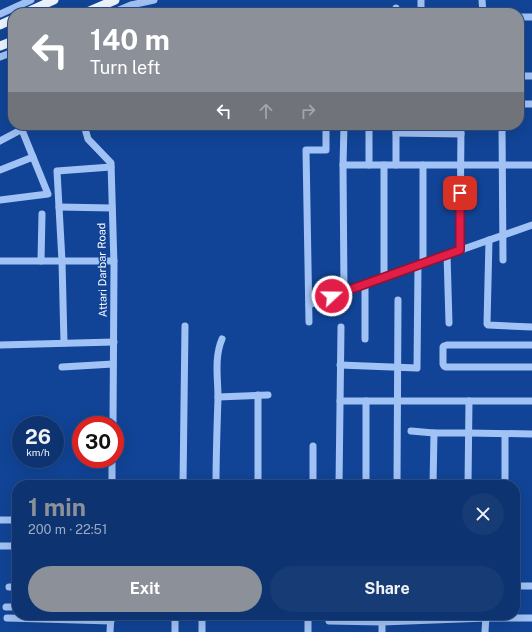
<!DOCTYPE html>
<html lang="en">
<head>
<meta charset="utf-8">
<style>
	body { margin:0; font-family:"Public Sans",sans-serif; background:#163b75; color:#f1f3f6; height:100vh; display:flex; flex-direction:column; font-size:15px; white-space:nowrap }
	* { box-sizing:border-box; margin:0 }
	p { font-size:13px; color:#9aaac3 }
	.icon { flex:none; width:22px; height:22px; fill:none; stroke:currentColor; stroke-width:2; stroke-linecap:round; stroke-linejoin:round }
	.map { position:relative; flex:1; overflow:hidden }
	.details { position:absolute; left:12px; top:480px; width:508px; height:140px; display:flex; flex-direction:column; background:#0d3370; border-radius:16px; box-shadow:0 4px 16px #0002,0 0 0 1px #2d4e83 }
	.details>* { flex:none }
	.banner { position:absolute; left:8px; top:8px; width:516px; height:122px; border-radius:16px; box-shadow:0 4px 16px #0002,0 0 0 1px #2d4e83; background:#8c9099; color:#fff; overflow:hidden }
	.speed { position:absolute; left:12px; top:416px; display:flex; gap:8px; font-size:20px; font-weight:700; text-align:center }
	.speed>* { display:grid; place-content:center; width:52px; height:52px; border-radius:50%; background:#0d3370; box-shadow:0 4px 16px #0002,0 0 0 1px #2d4e83; line-height:1 }
	.speed small { font-size:10px; font-weight:400 }
	.speed .limit { border:6px solid #d22; background:#fff; color:#111 }
	.pin { position:absolute; display:grid; place-items:center; width:34px; height:34px; color:#fff; margin:-17px; border-radius:8px; box-shadow:0 2px 6px #0006 }
	.me { position:absolute; width:44px; margin:-22px; rotate:69deg; stroke-linejoin:round; filter:drop-shadow(0 0 3px #0008) }
	.turn { display:flex; align-items:center; gap:14px; height:84px; padding:0 16px; font-size:18px }
	.turn .icon { width:52px; height:52px; stroke-width:2.5 }
	.turn b { display:block; font-size:28px; line-height:34px }
	.lanes { display:flex; align-items:center; height:38px; padding:0 16px; background:#0003; justify-content:center; gap:20px; direction:ltr }
	.lanes .off { opacity:.35 }
	.round { display:grid; place-items:center; flex:none; width:42px; height:42px; border-radius:21px; background:#163b75 }
	.headline { display:flex; align-items:center; justify-content:space-between; height:68px; padding:0 16px }
	h1 { font-size:24px; font-weight:700; line-height:30px; color:#8c9099 }
	.action { display:flex; gap:8px; margin-top:auto; padding:8px 16px }
	.action a { flex:1; height:46px; border-radius:24px; background:#8c9099; color:#fff; font-size:16px; font-weight:700; line-height:46px; text-align:center }
	.action a+a { background:#163b75; color:#f1f3f6 }
	.map>svg:first-child { display:block }
</style>
</head>
<body>
<div class="map">
<svg width="532" height="632" viewBox="0 0 532 632">
	<rect width="100%" height="100%" fill="#114496"/>
	<g fill="none" stroke-linecap="round" stroke-linejoin="round">
		<g stroke="#a1c2f4" stroke-width="7">
			<path d="M421,0v13"/>
			<path d="M482,0l1,13"/>
			<path d="M396,8v5"/>
			<path d="M112,13l19,-8 23,-5"/>
			<path d="M0,14l31,-14"/>
			<path d="M519,17h13"/>
			<path d="M0,57l13,-5"/>
			<path d="M519,76h13"/>
			<path d="M519,104h13"/>
			<path d="M84,125l4,14 23,24 3,102 -1,160"/>
			<path d="M344,125l-1,40 1,126"/>
			<path d="M369,125v40"/>
			<path d="M502,125l1,135"/>
			<path d="M396,133l65,1"/>
			<path d="M0,141l30,-16"/>
			<path d="M343,165h41"/>
			<path d="M396,165h136"/>
			<path d="M423,165v99"/>
			<path d="M0,170l33,-13"/>
			<path d="M0,200l48,-6 -26,-64"/>
			<path d="M59,207l53,1"/>
			<path d="M489,240l-2,84 1,1 44,2"/>
			<path d="M460,250l1,-125"/>
			<path d="M447,254l2,69"/>
			<path d="M0,261h114"/>
			<path d="M41,261l1,-47"/>
			<path d="M384,277v-112h12v-40"/>
			<path d="M365,284v55"/>
			<path d="M309,305l35,-14 188,-66"/>
			<path d="M309,322l-3,-172h20v-25"/>
			<path d="M64,343l-2,-82 -5,-90 54,-4"/>
			<path d="M0,345l114,-3"/>
			<path d="M532,345h-85l-3,1 -1,1v17l1,2 2,1h86"/>
			<path d="M340,365l77,3 1,-102"/>
			<path d="M62,367l51,-3"/>
			<path d="M218,397l50,-2"/>
			<path d="M340,401h192"/>
			<path d="M411,431l23,2h35l63,1"/>
			<path d="M313,446v37"/>
			<path d="M290,483l163,2"/>
			<path d="M112,485v-26"/>
			<path d="M183,485l2,-159"/>
			<path d="M216,485c0,-29 1,-58 2,-87 0,-20 -4,-40 4,-59"/>
			<path d="M258,485v-90"/>
			<path d="M339,485l2,-158"/>
			<path d="M366,485v-84"/>
			<path d="M397,485l1,-185"/>
			<path d="M433,485l1,-52"/>
			<path d="M468,485l1,-84"/>
			<path d="M505,485v-51"/>
			<path d="M0,520h17"/>
			<path d="M0,546h17"/>
			<path d="M515,586h17"/>
			<path d="M9,587h8"/>
			<path d="M6,607h11"/>
			<path d="M202,615v17"/>
			<path d="M382,615v17"/>
			<path d="M7,618l104,3"/>
			<path d="M329,621l53,1 104,-4h46"/>
			<path d="M308,622v10"/>
			<path d="M110,632l1,-17"/>
			<path d="M175,632v-17"/>
			<path d="M485,632l1,-17"/>
		</g>
		<g stroke="#edf3ff" stroke-width="9">
			<path d="M25,13l29,-13"/>
			<path d="M85,13l30,-13"/>
			<path d="M0,25l13,-6"/>
			<path d="M0,46l13,-5"/>
		</g>
	</g>
	<g fill="none" stroke-linecap="round" stroke-linejoin="round">
		<defs>
			<path id="route" d="M332,296l128,-46v-57"/>
		</defs>
		<use href="#route" stroke="#92132f" stroke-width="10"/>
		<use href="#route" stroke="#e11d48" stroke-width="7"/>
	</g>
	<g text-anchor="middle" dominant-baseline="central" stroke-width="3" stroke-linejoin="round" paint-order="stroke">
		<g font-size="11" fill="#fff" stroke="#114496">
			<text transform="translate(102 270) rotate(-91)">Attari Darbar Road</text>
		</g>
	</g>
</svg>
<div class="speed"><div>26<small>km/h</small></div><div class="limit">30</div></div>
<div class="pin" style="left:460px;top:193px;background:#d93025"><svg class="icon" aria-label="arrive" viewBox="0 0 24 24"><path d="M6 21V4h12l-3 4 3 4H6"/></svg></div>
<svg class="me" style="left:332px;top:296px" viewBox="-20 -20 40 40"><circle r="17" fill="#e11d48" stroke="#fff" stroke-width="3"/><path d="M0-11L8 9 0 5-8 9z" fill="#fff"/></svg>
<div class="banner">
<div class="turn"><svg class="icon" aria-label="left" viewBox="0 0 24 24"><path d="M17 20v-9H6M10 6l-5 5 5 5"/></svg><div><b>140 m</b>Turn left</div></div>
<div class="lanes"><svg class="icon" aria-label="left" viewBox="0 0 24 24"><path d="M17 20v-9H6M10 6l-5 5 5 5"/></svg><svg class="icon off" aria-label="ahead" viewBox="0 0 24 24"><path d="M12 20V5M6 11l6-6 6 6"/></svg><svg class="icon off" aria-label="right" viewBox="0 0 24 24"><path d="M7 20v-9h11M14 6l5 5-5 5"/></svg></div>
</div>
<section class="details">
<div class="headline"><div><h1>1 min</h1><p>200 m · 22:51</p></div><a class="round"><svg class="icon" aria-label="close" viewBox="0 0 24 24"><path d="M6 6l12 12M18 6L6 18"/></svg></a></div>
<div class="action"><a>Exit</a><a>Share</a></div>
</section>
</div>
</body>
</html>
